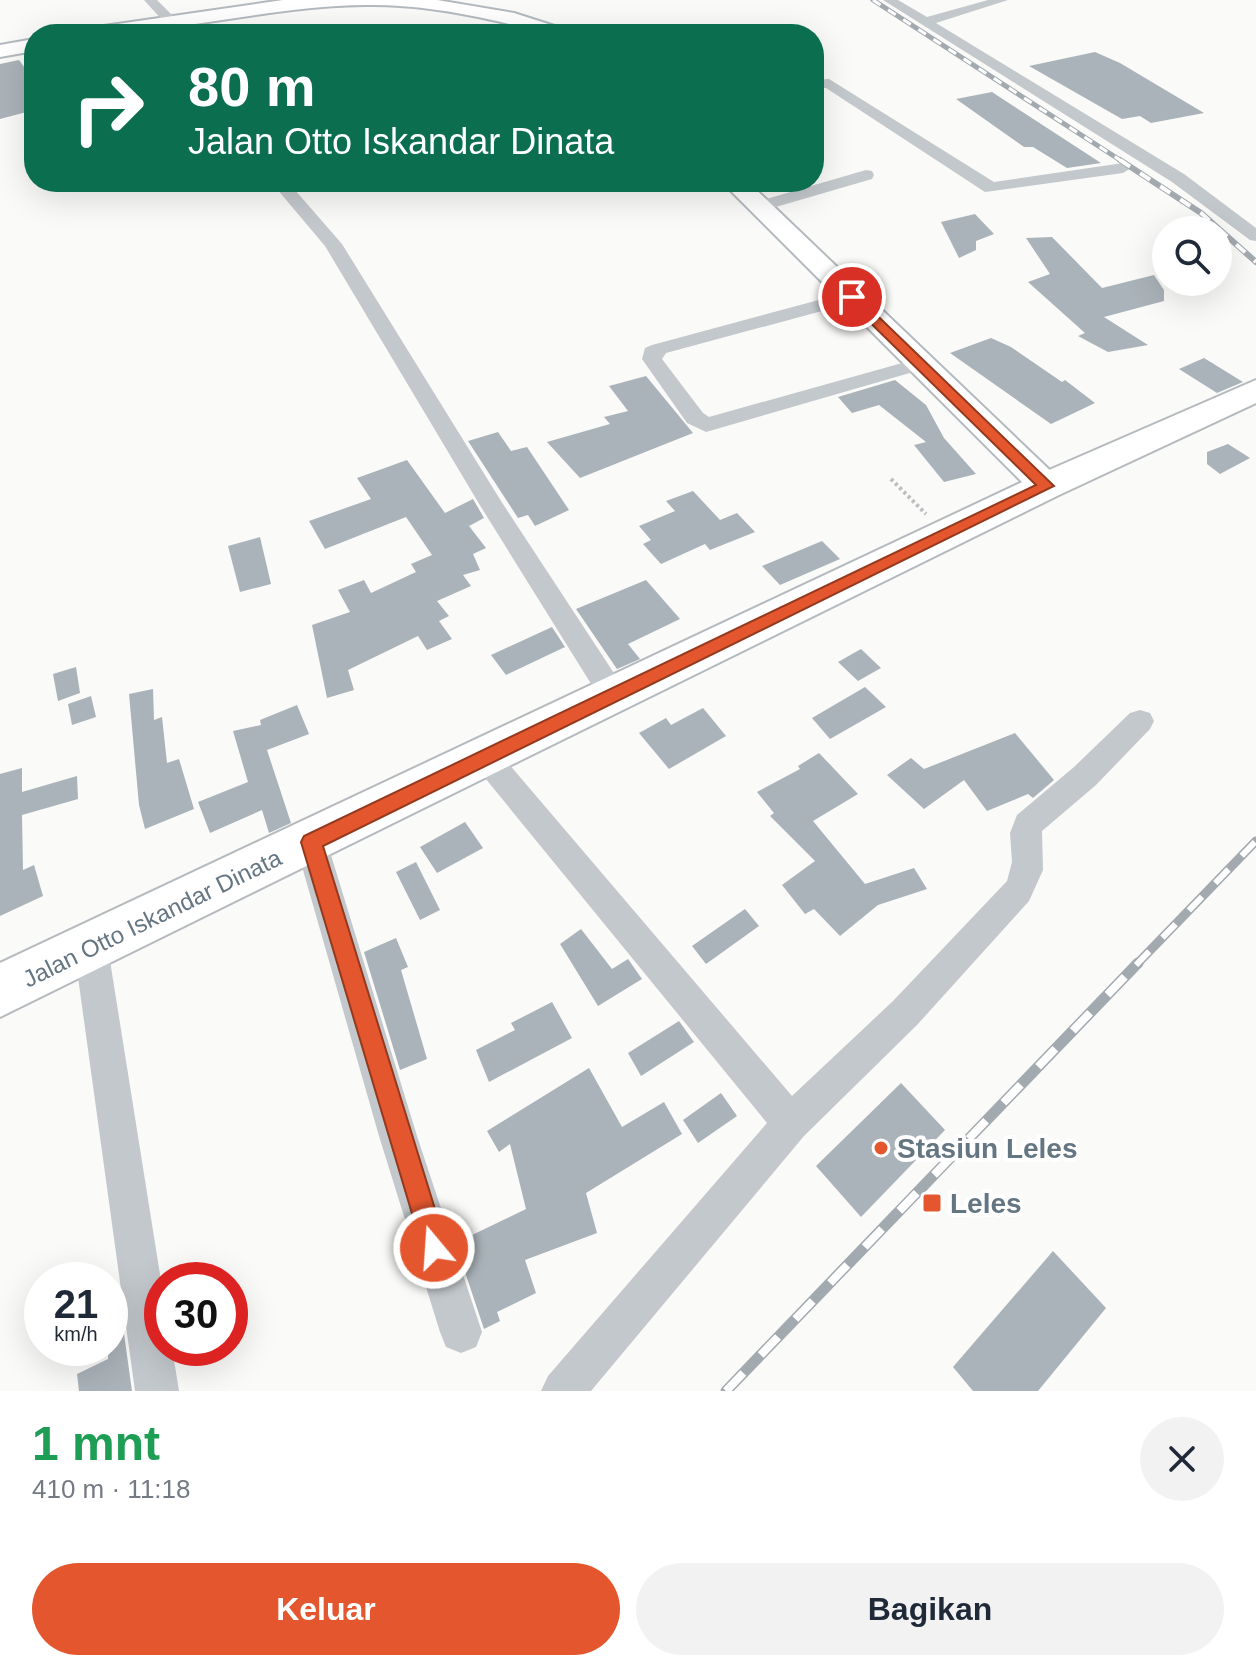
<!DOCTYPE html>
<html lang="id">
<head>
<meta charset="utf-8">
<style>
	body { margin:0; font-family:Arial,sans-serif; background:#f2f2f3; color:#1f2937; height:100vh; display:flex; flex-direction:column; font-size:30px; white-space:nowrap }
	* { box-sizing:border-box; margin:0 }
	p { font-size:26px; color:#747a83 }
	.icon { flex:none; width:44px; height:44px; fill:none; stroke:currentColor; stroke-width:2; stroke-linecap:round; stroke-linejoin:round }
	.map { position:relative; height:1391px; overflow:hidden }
	.side { display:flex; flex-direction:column; background:#fff; flex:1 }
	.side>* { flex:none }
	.guide { position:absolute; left:24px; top:24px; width:800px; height:168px; border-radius:32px; box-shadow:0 8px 32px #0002; background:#0b6e4f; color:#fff; overflow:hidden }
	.buttons { position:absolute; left:1152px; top:216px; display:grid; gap:16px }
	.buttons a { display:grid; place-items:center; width:80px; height:80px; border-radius:50%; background:#fff; box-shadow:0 8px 32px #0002; font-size:40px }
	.speed { position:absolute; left:24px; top:1262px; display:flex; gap:16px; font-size:40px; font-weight:700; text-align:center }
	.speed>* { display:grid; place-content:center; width:104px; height:104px; border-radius:50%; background:#fff; box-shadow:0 8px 32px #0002; line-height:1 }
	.speed small { font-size:20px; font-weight:400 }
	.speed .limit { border:12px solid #d22; background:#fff; color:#111 }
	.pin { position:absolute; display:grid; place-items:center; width:68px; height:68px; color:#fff; margin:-34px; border:4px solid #fff; border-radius:50%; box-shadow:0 2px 8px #0007 }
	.me { position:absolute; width:88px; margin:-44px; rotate:342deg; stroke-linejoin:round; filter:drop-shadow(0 0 6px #0008) }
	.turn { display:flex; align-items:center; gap:28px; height:168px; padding:0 32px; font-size:36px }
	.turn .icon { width:104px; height:104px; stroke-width:2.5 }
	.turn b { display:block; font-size:56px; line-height:68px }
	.round { display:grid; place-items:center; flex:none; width:84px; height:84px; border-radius:42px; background:#f2f2f3 }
	.summary { display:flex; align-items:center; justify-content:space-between; height:136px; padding:0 32px }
	h1 { font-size:48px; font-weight:700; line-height:60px; color:#1e9e55 }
	.cta { display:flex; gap:16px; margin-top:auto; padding:16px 32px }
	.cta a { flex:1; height:92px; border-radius:48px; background:#e4572e; color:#fff; font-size:32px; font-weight:700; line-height:92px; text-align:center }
	.cta a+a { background:#f2f2f3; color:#1f2937 }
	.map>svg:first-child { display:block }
</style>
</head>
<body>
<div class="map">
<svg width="1256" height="1391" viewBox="0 0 1256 1391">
	<rect width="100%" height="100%" fill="#fafaf8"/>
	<g fill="#aab3b9">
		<path d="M1095,52l25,11 84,50 -53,10 -11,-7 -18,3 -93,-53z"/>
		<path d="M19,60l15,20v30l-34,9v-55z"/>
		<path d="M992,92l109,71 -34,5 -34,-21h-9l-68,-48z"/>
		<path d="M975,214l19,20 -18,7v9l-17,8 -18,-36z"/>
		<path d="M1052,237l50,51 52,-13 10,15v11l-60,16 44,28 -40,7 -30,-16 7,-3 -57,-51 22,-8 -24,-36z"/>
		<path d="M991,338l20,9 51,35 3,-2 30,23 -44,21 -101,-71z"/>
		<path d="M1204,358l39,24 -26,11 -38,-24z"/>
		<path d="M646,376l47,57 -113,45 -33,-36 63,-18 -6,-7 24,-6 -19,-25z"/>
		<path d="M895,380l31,25 18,33 32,36 -32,8 -30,-37 12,-3 -47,-37 -27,8 -14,-16z"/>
		<path d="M498,432l13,19 16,-4 42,63 -34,16 -7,-11 -10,3 -50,-77z"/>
		<path d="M1228,444l22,14 -30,16 -13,-10v-12z"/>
		<path d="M407,460l38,53 28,-14 11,19 -15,8 17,22 -13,6 7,16 -17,5 8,11 -34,15 12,15 -10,5 13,18 -25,11 -9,-14 -70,34 6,20 -27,8 -15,-73 38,-13 -12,-22 26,-10 7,13 45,-21 -5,-8 21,-9 -26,-38 -81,32 -16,-28 62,-22 -14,-21z"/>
		<path d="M693,491l27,29 17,-7 18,19 -45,18 -5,-6 -44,20 -18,-20 8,-4 -12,-14 36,-15 -9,-10z"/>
		<path d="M260,537l11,47 -31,8 -12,-46z"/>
		<path d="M822,541l18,18 -60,26 -18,-19z"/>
		<path d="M646,580l34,39 -52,25 12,15 -23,10 -41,-60z"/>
		<path d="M552,627l13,20 -59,28 -15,-20z"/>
		<path d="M861,649l20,19 -23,13 -20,-19z"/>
		<path d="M76,667l4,26 -22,8 -5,-27z"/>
		<path d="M865,687l21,20 -56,32 -18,-21z"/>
		<path d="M153,689l1,31 8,-3 5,46 12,-4 15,50 -49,20 -6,-24 -10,-111z"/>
		<path d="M91,696l5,21 -24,8 -4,-21z"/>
		<path d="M297,705l12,29 -42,16 24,73 -22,10 -7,-23 -52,23 -12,-31 50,-20 -15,-51 28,-6 -1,-5z"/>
		<path d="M703,708l23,28 -57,33 -30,-36 27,-15 5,7z"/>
		<path d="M1015,733l39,47 -21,18 -5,-4 -41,17 -23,-31 -40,29 -37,-34 24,-17 13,11z"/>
		<path d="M819,753l39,41 -45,27 52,63 49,-16 13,21 -49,16 -38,31 -26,-27 -9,5 -23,-29 33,-24 -45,-45 4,-3 -17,-21 43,-23 -2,-3z"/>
		<path d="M22,768v24l55,-16 1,23 -56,16 1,55 11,-5 9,31 -43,20v-142z"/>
		<path d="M465,822l18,26 -46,25 -17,-26z"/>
		<path d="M416,862l24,48 -20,10 -24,-48z"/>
		<path d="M745,909l14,17 -53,38 -14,-18z"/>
		<path d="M581,929l31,40 16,-10 14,20 -44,27 -38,-62z"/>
		<path d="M396,938l12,29 -7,3 26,89 -27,11 -36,-118z"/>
		<path d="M552,1002l20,36 -83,44 -13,-32 39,-20 -4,-7z"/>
		<path d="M679,1021l15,21 -53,34 -13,-23z"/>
		<path d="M589,1068l33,59 42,-25 18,32 -96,59 11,40 -72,27 11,33 -39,19 3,9 -16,8 -30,-90 15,-7 1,4 56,-27 -16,-65 -11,8 -12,-21z"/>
		<path d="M901,1083l44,47 -84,87 -45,-51z"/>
		<path d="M721,1093l16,23 -39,27 -15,-23z"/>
		<path d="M1053,1251l53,57 -68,83h-65l-20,-24z"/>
		<path d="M118,1291l14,100h-53l-2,-17 31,-15 2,-64z"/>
	</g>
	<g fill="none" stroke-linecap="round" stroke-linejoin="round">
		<defs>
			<g id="secondary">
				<path d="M283,0h154l77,13 53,17 3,4c-28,0 -51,-8 -78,-14 -40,-9 -85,-16 -127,-15 -96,1 -189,29 -285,29l10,-6z"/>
				<path d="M34,39v12l-34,6v-12z"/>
				<path d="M722,182h26l310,296 5,8 -5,8 -12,3 -12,-3z"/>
			</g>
			<path id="primary" d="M1256,380v23l-197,92 -1059,522v-54l1033,-486z"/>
		</defs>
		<use href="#secondary" stroke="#b3babf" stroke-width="4"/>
		<use href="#primary" stroke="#b5babe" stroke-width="4"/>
		<path stroke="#bbbfc2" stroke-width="4" stroke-dasharray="3 3" stroke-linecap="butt" d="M891,479l35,35"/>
		<g fill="#c3c8cc" fill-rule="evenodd">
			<path d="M144,0h13l20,20 -12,3z"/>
			<path d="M883,0h15l29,17 61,-17h20l-72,23 248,151 72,54v13l-6,-1 -78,-58z"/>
			<path d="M829,79l165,103 129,-19 8,5 -8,5 -138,19 -159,-104h-12v-8z"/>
			<path d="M866,170l6,1 2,4 -2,4 -113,33 -9,-5 3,-4z"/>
			<path d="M271,182h17l54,62 159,257 122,186 4,8 -4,8 -10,3 -10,-3 -122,-196 -156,-261z"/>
			<path d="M852,291l10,6 -3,4 -193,52 -4,6 41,54 6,4 211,-59 7,2 3,4 -3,4 -221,64 -19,-9 -45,-64 3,-11 7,-3z"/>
			<path d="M1140,710l10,3 4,8 -4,8 -54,56 -54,46 1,39 -14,31 -112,124 -113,111 -213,255h-50l7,-15 219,-253 -291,-356 -5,-9 5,-9 10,-3 10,3 296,347 101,-95 114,-120 5,-19 -2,-29 7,-18 57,-48 56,-54z"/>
			<path d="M311,828l11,4 5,10 90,294 65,196 -6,15 -15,6 -15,-6 -6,-15 -61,-196 -84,-294 5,-10z"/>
			<path d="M91,932l12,5 5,11 54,339v61h10l7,43h-44l-61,-443 5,-11z"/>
		</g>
		<use href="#secondary" fill="#fff" fill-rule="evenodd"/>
		<use href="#primary" fill="#fff" fill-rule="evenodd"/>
		<defs>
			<path id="rail-far3" d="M873,0l250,162"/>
			<path id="rail-far2" d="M1120,160l81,53 55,49"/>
			<path id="rail-far1" d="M1136,965l120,-124"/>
			<path id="rail" d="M726,1391l412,-428"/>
		</defs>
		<use href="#rail-far3" stroke="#a2aab0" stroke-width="5"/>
		<use href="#rail-far2" stroke="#a2aab0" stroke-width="6"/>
		<use href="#rail-far1" stroke="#a2aab0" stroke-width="9"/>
		<use href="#rail" stroke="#a2aab0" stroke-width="11"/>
		<use href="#rail-far3" stroke="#fff" stroke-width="3" stroke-dasharray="9" stroke-linecap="butt"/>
		<use href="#rail-far2" stroke="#fff" stroke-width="4" stroke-dasharray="12" stroke-linecap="butt"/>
		<use href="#rail-far1" stroke="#fff" stroke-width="6" stroke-dasharray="19" stroke-linecap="butt"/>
		<use href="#rail" stroke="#fff" stroke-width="8" stroke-dasharray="25" stroke-linecap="butt"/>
	</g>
	<path fill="#e4572e" stroke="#94391e" stroke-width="2" d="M847,295h9l198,191 -731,360 124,402 -4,9 -9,4 -9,-4 -124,-415 3,-6 732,-351 -189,-185z"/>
	<g fill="#e4572e" stroke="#fff" stroke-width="3">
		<circle cx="881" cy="1148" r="8"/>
		<rect x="922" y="1193" width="20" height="20" rx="4"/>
	</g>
	<g text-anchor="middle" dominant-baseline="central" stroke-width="8" stroke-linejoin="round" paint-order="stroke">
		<g font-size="24" fill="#657683" stroke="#fff">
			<text transform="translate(152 918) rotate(-26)">Jalan Otto Iskandar Dinata</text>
		</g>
		<g font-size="28" font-weight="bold" fill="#657683" stroke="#fff" text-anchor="start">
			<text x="897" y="1148">Stasiun Leles</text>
			<text x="950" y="1203">Leles</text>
		</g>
	</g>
</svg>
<div class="buttons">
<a><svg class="icon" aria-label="search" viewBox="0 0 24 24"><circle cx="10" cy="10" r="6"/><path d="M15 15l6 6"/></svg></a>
</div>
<div class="speed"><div>21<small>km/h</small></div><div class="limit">30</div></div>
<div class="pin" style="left:852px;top:297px;background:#d93025"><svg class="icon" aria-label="arrive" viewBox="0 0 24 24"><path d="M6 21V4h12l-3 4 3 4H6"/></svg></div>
<svg class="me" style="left:434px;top:1248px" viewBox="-20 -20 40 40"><circle r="17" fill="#e4572e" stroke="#fff" stroke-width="3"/><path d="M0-11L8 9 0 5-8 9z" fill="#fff"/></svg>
<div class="guide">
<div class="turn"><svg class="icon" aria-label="right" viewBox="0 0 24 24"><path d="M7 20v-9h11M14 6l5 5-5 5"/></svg><div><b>80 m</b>Jalan Otto Iskandar Dinata</div></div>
</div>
</div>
<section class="side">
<div class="summary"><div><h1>1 mnt</h1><p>410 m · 11:18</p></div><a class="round"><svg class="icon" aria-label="close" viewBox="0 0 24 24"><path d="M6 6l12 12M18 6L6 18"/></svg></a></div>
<div class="cta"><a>Keluar</a><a>Bagikan</a></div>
</section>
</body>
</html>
